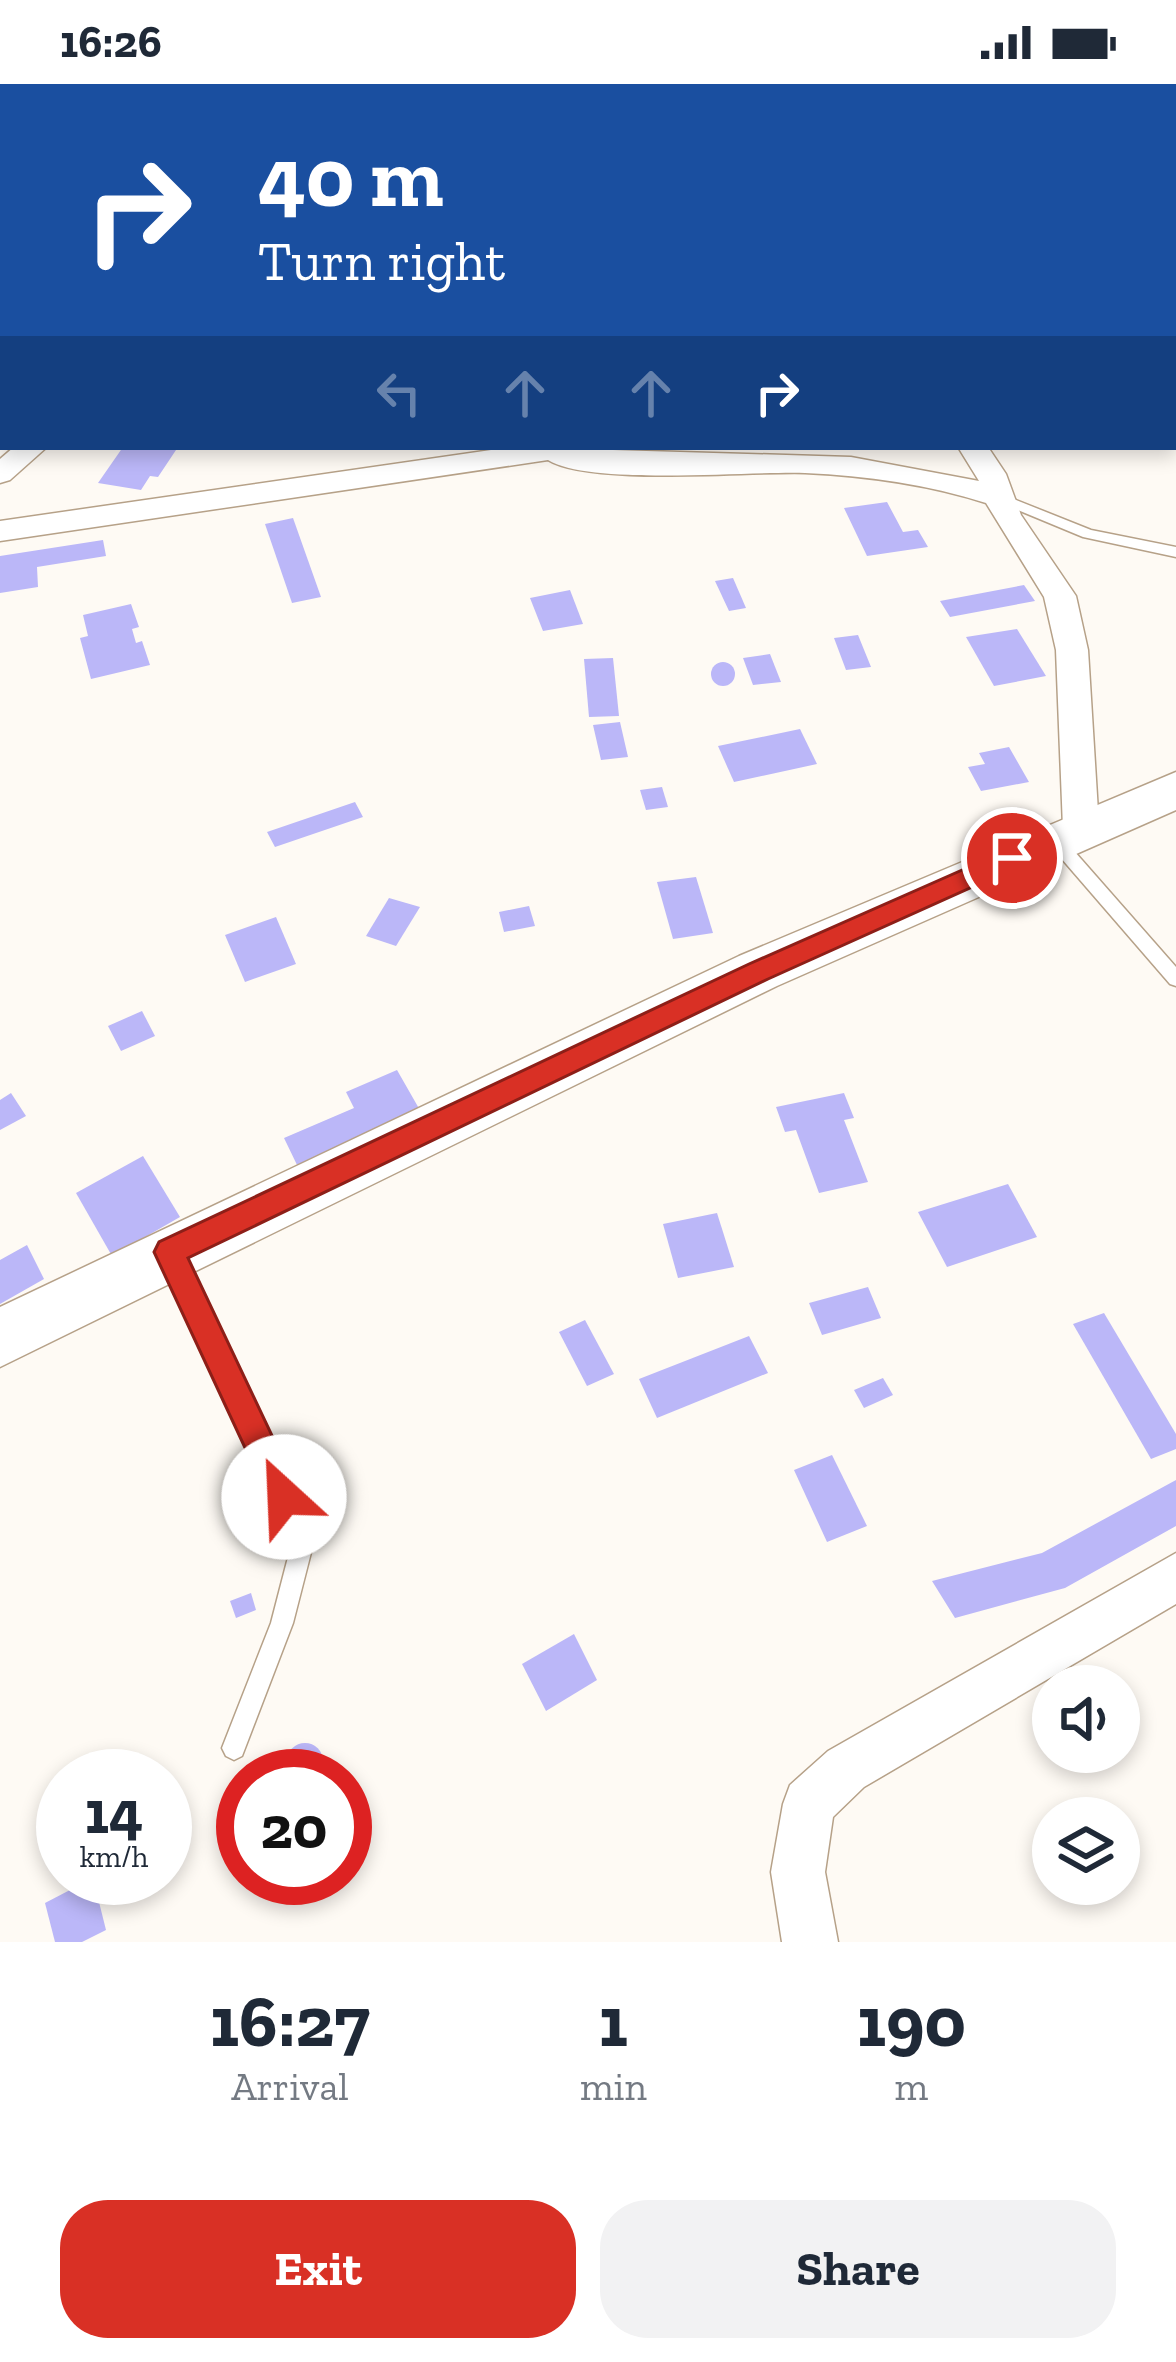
<!DOCTYPE html>
<html lang="en">
<head>
<meta charset="utf-8">
<style>
	body { margin:0; font-family:"Zilla Slab",serif; background:#f2f2f3; color:#1f2937; height:100vh; display:flex; flex-direction:column; font-size:45px; white-space:nowrap }
	* { box-sizing:border-box; margin:0 }
	p { font-size:39px; color:#747a83 }
	.icon { flex:none; width:66px; height:66px; fill:none; stroke:currentColor; stroke-width:2; stroke-linecap:round; stroke-linejoin:round }
	.map { position:relative; height:1858px; overflow:hidden }
	.sheet { display:flex; flex-direction:column; background:#fff; flex:1 }
	.sheet>* { flex:none }
	.banner { position:absolute; left:0px; top:0px; width:1176px; height:366px; box-shadow:0 6px 18px #0003; background:#1a4fa0; color:#fff; overflow:hidden }
	.fabs { position:absolute; left:1032px; top:1581px; display:grid; gap:24px }
	.fabs a { display:grid; place-items:center; width:108px; height:108px; border-radius:50%; background:#fff; box-shadow:0 6px 18px #0003; font-size:60px }
	.speed { position:absolute; left:36px; top:1665px; display:flex; gap:24px; font-size:60px; font-weight:700; text-align:center }
	.speed>* { display:grid; place-content:center; width:156px; height:156px; border-radius:50%; background:#fff; box-shadow:0 6px 18px #0003; line-height:1 }
	.speed small { font-size:30px; font-weight:400 }
	.speed .limit { border:18px solid #d22; background:#fff; color:#111 }
	.pin { position:absolute; display:grid; place-items:center; width:102px; height:102px; color:#fff; margin:-51px; border:6px solid #fff; border-radius:50%; box-shadow:0 3px 12px #0007 }
	.me { position:absolute; width:132px; margin:-66px; rotate:335deg; stroke-linejoin:round; filter:drop-shadow(0 0 9px #0008) }
	.turn { display:flex; align-items:center; gap:42px; height:252px; padding:0 60px; font-size:54px }
	.turn .icon { width:156px; height:156px; stroke-width:2.5 }
	.turn b { display:block; font-size:84px; line-height:102px }
	.lanes { display:flex; align-items:center; height:114px; padding:0 60px; background:#0003; justify-content:center; gap:60px; direction:ltr }
	.lanes .off { opacity:.35 }
	.eta { display:flex; justify-content:space-evenly; align-items:center; height:204px; text-align:center }
	.eta b { font-size:72px; font-weight:700; line-height:84px }
	.cta { display:flex; gap:24px; margin-top:auto; padding:24px 60px }
	.cta a { flex:1; height:138px; border-radius:48px; background:#d93025; color:#fff; font-size:48px; font-weight:700; line-height:138px; text-align:center }
	.cta a+a { background:#f2f2f3; color:#1f2937 }
	.status { display:flex; justify-content:space-between; align-items:center; height:84px; padding:0 60px; background:#fff; direction:ltr }
	.status svg { height:33px; fill:currentColor }
	.map>svg:first-child { display:block }
</style>
</head>
<body>
<div class="status"><b>16:26</b><svg viewBox="0 0 49 12"><path d="M0 12V9h3v3zM5 12V6h3v6zM10 12V3h3v9zM15 12V0h3v12zM26 1h20v11H26zM47 4h2v5h-2z"/></svg></div>
<div class="map">
<svg width="1176" height="1858" viewBox="0 0 1176 1858">
	<rect width="100%" height="100%" fill="#fefaf4"/>
	<g fill="#bbb7f8">
		<path d="M123,363h55l-20,30 -8,-1 -9,14 -43,-7z"/>
		<path d="M887,418l16,30 15,-2 10,17 -61,9 -23,-48z"/>
		<path d="M293,434l28,79 -29,6 -27,-79z"/>
		<path d="M103,456l3,16 -69,11 1,20 -38,6v-37z"/>
		<path d="M733,494l13,30 -17,3 -14,-30z"/>
		<path d="M1024,501l11,16 -85,16 -10,-16z"/>
		<path d="M570,506l13,34 -40,7 -13,-33z"/>
		<path d="M131,520l8,23 -7,2 4,14 6,-2 8,24 -59,14 -11,-41 8,-2 -5,-21z"/>
		<path d="M1017,545l29,47 -52,10 -28,-49z"/>
		<path d="M858,551l13,32 -25,3 -12,-32z"/>
		<path d="M770,570l11,28 -28,3 -10,-27z"/>
		<path d="M613,574l6,58 -30,1 -5,-58z"/>
		<circle cx="723" cy="590" r="12"/>
		<path d="M620,638l8,35 -27,3 -8,-35z"/>
		<path d="M800,645l17,35 -83,18 -16,-36z"/>
		<path d="M1009,663l20,35 -48,9 -13,-24 17,-3 -6,-11z"/>
		<path d="M662,703l6,20 -22,3 -6,-20z"/>
		<path d="M355,718l8,15 -88,30 -8,-15z"/>
		<path d="M696,793l17,56 -40,6 -16,-57z"/>
		<path d="M389,814l31,9 -24,39 -30,-10z"/>
		<path d="M529,822l6,20 -31,6 -5,-20z"/>
		<path d="M276,833l20,47 -51,18 -20,-47z"/>
		<path d="M142,927l13,25 -34,15 -13,-25z"/>
		<path d="M397,986l24,42 -123,55 -14,-29 70,-30 -8,-16z"/>
		<path d="M11,1009l15,23 -26,14v-30z"/>
		<path d="M844,1009l10,25 -10,2 24,62 -49,11 -23,-63 -11,2 -9,-25z"/>
		<path d="M143,1072l37,61 -68,39 -36,-63z"/>
		<path d="M1008,1100l29,53 -90,30 -29,-55z"/>
		<path d="M717,1129l17,54 -56,11 -15,-54z"/>
		<path d="M27,1161l17,34 -44,25v-44z"/>
		<path d="M868,1203l13,31 -59,17 -13,-32z"/>
		<path d="M1104,1229l72,121v15l-25,10 -78,-135z"/>
		<path d="M585,1236l29,54 -27,12 -28,-54z"/>
		<path d="M749,1252l19,37 -111,45 -18,-39z"/>
		<path d="M883,1294l10,17 -29,13 -10,-18z"/>
		<path d="M832,1371l35,71 -40,16 -33,-72z"/>
		<path d="M1176,1396v46l-111,62 -110,30 -23,-37 110,-28z"/>
		<path d="M251,1509l5,17 -20,8 -6,-17z"/>
		<path d="M574,1550l23,46 -51,31 -24,-47z"/>
		<circle cx="305" cy="1677" r="18"/>
		<path d="M93,1794l13,52 -24,12h-27l-10,-39z"/>
	</g>
	<g fill="none" stroke-linecap="round" stroke-linejoin="round">
		<defs>
			<g id="lane">
				<path d="M363,0h11l2,3h-11z"/>
				<path d="M682,0h10l-1,3h-10z"/>
				<path d="M992,0h10l1,3h-10z"/>
				<path d="M0,1l7,1 1,1 -8,4z"/>
				<path d="M1001,410l90,36 85,17v10l-93,-20 -87,-36v-6z"/>
				<path d="M1054,749l6,2 116,132v19l-6,-2 -122,-141 -2,-4 2,-4z"/>
				<path d="M172,1163l7,3 136,287 -22,86 -51,133 -8,4 -8,-4 -4,-8 49,-125 22,-85 -131,-282 3,-6z"/>
			</g>
			<g id="street">
				<path d="M3,153v17l-3,1v-17z"/>
				<rect x="1173" y="181" width="3" height="16"/>
				<path d="M14,363h33l-37,33 -10,3v-24z"/>
				<path d="M512,363l339,10 128,24 -21,-34h30l18,27 15,41 55,81 12,54 11,178 -5,9h-26l-5,-9 -7,-178 -12,-53 -58,-94c-59,-19 -119,-27 -181,-30 -57,-2 -215,13 -257,-13l-548,81v-20z"/>
				<path d="M1176,1469v51l-312,183 -31,30 -8,55 13,70h-56l-11,-70 12,-68 7,-19 38,-34z"/>
			</g>
			<path id="secondary" d="M1176,688v38l-399,176 -777,381v-60l739,-351z"/>
		</defs>
		<use href="#lane" stroke="#b6a188" stroke-width="3"/>
		<use href="#street" stroke="#b6a188" stroke-width="3"/>
		<use href="#secondary" stroke="#b6a188" stroke-width="3"/>
		<use href="#lane" fill="#fff" fill-rule="evenodd"/>
		<use href="#street" fill="#fff" fill-rule="evenodd"/>
		<use href="#secondary" fill="#fff" fill-rule="evenodd"/>
	</g>
	<path fill="#d93025" stroke="#8d1f18" stroke-width="3" d="M1012,764l9,3v14l-253,114 -580,279 113,239 -5,11 -12,5 -11,-5 -119,-256 5,-10 590,-278z"/>
</svg>
<div class="fabs">
<a><svg class="icon" aria-label="sound" viewBox="0 0 24 24"><path d="M4 9h4l5-4v14l-5-4H4zM17 9q2 3 0 6"/></svg></a>
<a><svg class="icon" aria-label="layers" viewBox="0 0 24 24"><path d="M12 4l9 5-9 5-9-5zM3 14l9 5 9-5"/></svg></a>
</div>
<div class="speed"><div>14<small>km/h</small></div><div class="limit">20</div></div>
<div class="pin" style="left:1012px;top:774px;background:#d93025"><svg class="icon" aria-label="arrive" viewBox="0 0 24 24"><path d="M6 21V4h12l-3 4 3 4H6"/></svg></div>
<svg class="me" style="left:284px;top:1413px" viewBox="-20 -20 40 40"><circle r="19" fill="#fff"/><path d="M0-13L10 11 0 6-10 11z" fill="#d93025"/></svg>
<div class="banner">
<div class="turn"><svg class="icon" aria-label="right" viewBox="0 0 24 24"><path d="M7 20v-9h11M14 6l5 5-5 5"/></svg><div><b>40 m</b>Turn right</div></div>
<div class="lanes"><svg class="icon off" aria-label="left" viewBox="0 0 24 24"><path d="M17 20v-9H6M10 6l-5 5 5 5"/></svg><svg class="icon off" aria-label="ahead" viewBox="0 0 24 24"><path d="M12 20V5M6 11l6-6 6 6"/></svg><svg class="icon off" aria-label="ahead" viewBox="0 0 24 24"><path d="M12 20V5M6 11l6-6 6 6"/></svg><svg class="icon" aria-label="right" viewBox="0 0 24 24"><path d="M7 20v-9h11M14 6l5 5-5 5"/></svg></div>
</div>
</div>
<section class="sheet">
<div class="eta">
<div><b>16:27</b><p>Arrival</p></div>
<div><b>1</b><p>min</p></div>
<div><b>190</b><p>m</p></div>
</div>
<div class="cta"><a>Exit</a><a>Share</a></div>
</section>
</body>
</html>
